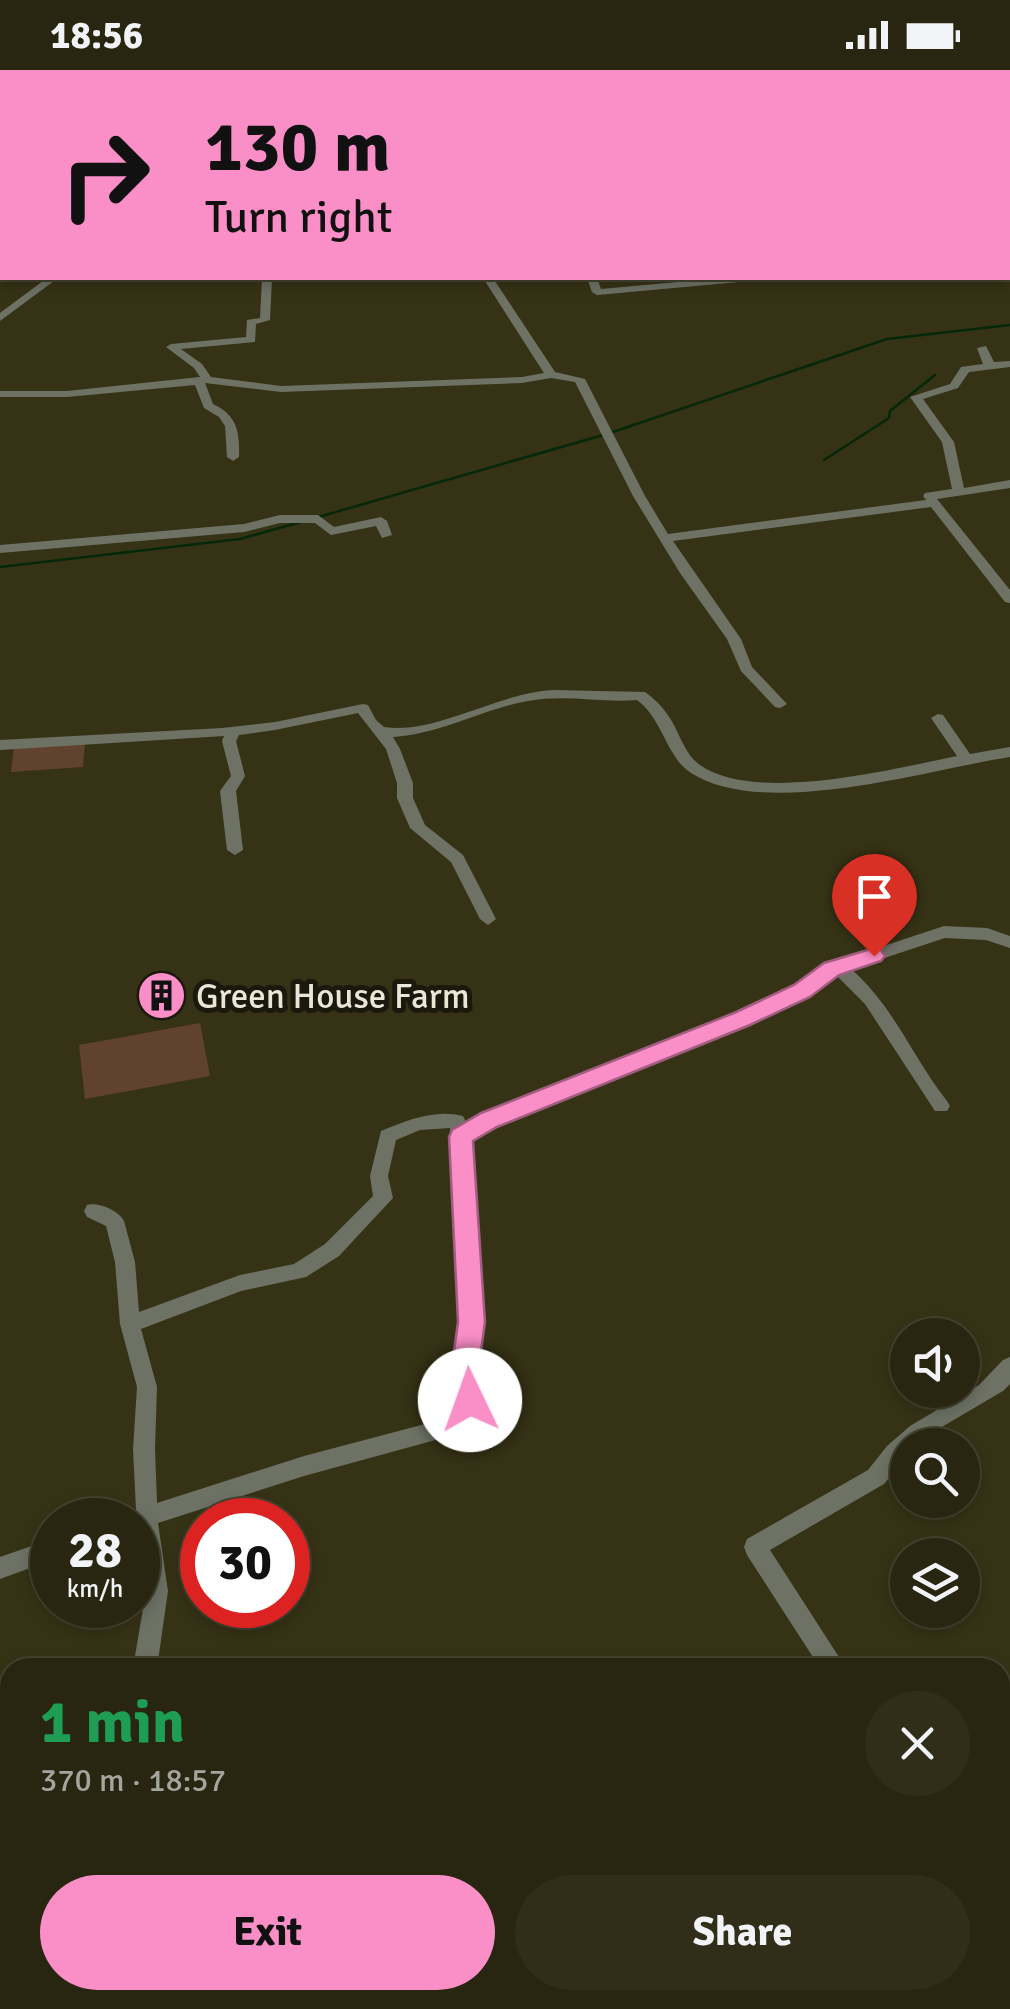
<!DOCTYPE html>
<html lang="en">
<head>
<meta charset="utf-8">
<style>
	body { margin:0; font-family:Signika,sans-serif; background:#302e19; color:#f1f3f6; height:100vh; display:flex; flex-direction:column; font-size:38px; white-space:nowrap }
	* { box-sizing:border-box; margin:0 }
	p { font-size:32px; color:#a5a59f }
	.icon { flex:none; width:55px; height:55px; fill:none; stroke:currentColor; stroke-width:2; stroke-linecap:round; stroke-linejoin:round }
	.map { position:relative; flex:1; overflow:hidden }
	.side { position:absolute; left:0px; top:1588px; width:1010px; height:352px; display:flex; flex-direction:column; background:#282610; border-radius:30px 30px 0 0; box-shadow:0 5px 15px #0003,0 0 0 2px #444330 }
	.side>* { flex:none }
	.hud { position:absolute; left:0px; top:0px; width:1010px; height:210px; box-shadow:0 5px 15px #0003,0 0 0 2px #444330; background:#fa8fc7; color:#111; overflow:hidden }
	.tools { position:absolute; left:890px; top:1248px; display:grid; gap:20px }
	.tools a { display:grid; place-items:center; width:90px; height:90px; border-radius:50%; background:#282610; box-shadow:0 5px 15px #0003,0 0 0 2px #444330; font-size:50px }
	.speed { position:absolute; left:30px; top:1428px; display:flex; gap:20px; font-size:50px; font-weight:700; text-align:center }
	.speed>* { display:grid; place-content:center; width:130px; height:130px; border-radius:50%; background:#282610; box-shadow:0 5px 15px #0003,0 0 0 2px #444330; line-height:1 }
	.speed small { font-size:25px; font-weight:400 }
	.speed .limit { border:15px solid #d22; background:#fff; color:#111 }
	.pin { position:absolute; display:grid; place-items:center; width:85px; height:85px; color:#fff; margin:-102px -42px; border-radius:50% 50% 50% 0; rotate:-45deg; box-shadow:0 0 10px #0007 }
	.pin .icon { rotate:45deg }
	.me { position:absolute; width:110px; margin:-55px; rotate:357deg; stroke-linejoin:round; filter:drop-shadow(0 0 8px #0008) }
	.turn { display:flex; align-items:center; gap:35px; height:210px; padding:0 40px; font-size:45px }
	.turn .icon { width:130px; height:130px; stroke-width:2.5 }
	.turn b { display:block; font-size:70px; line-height:85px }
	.round { display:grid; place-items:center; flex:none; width:105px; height:105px; border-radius:52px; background:#302e19 }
	.overview { display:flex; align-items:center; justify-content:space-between; height:170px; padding:0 40px }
	h1 { font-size:60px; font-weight:700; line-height:75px; color:#1e9e55 }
	.cta { display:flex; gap:20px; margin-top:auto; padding:20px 40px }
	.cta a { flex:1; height:115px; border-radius:60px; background:#fa8fc7; color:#111; font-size:40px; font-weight:700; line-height:115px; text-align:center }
	.cta a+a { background:#302e19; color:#f1f3f6 }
	.status { display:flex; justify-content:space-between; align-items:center; height:70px; padding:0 50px; background:#282610; direction:ltr }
	.status svg { height:28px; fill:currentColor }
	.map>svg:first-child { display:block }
</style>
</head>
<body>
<div class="status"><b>18:56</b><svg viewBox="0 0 49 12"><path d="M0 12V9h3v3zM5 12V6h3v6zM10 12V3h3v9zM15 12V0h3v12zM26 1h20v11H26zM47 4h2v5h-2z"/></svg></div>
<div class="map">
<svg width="1010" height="1939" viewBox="0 0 1010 1939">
	<rect width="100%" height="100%" fill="#363216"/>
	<g fill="#60422e">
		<path d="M85,671l-2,26 -72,5 3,-26z"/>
		<path d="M200,953l10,53 -125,23 -6,-54z"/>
	</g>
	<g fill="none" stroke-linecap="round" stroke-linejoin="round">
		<g stroke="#042809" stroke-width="2.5">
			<path d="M824,390l65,-42 1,-7 45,-36"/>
			<path d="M315,448l295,-85 277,-94 123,-14"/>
			<path d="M0,497l240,-28 61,-17"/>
		</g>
		<path stroke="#042809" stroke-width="5" d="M1000,1744l10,17"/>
	</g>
	<path fill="#674706" d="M167,903l8,42 -21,4 -7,-42z"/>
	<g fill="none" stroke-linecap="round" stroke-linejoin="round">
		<g fill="#6e7265" fill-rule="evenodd">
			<path d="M13,0h9l-2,2h-8z"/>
			<rect x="585" y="0" width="8" height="2"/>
			<path d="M738,0h8l1,2h-8z"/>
			<path d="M2,23v11l-2,1v-11z"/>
			<rect x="0" y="137" width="2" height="6"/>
			<path d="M47,208h11l-58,43v-8z"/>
			<path d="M262,208h10l-2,42 -14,4 -1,18 -74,7 21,15 9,13 70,9 241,-9 22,-4 -61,-95h10l62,94 30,7 60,117 23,38 258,-34 -3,-4 2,-3 27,-4 -10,-47 -32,-45 40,-13 11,-17 22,-3 -6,-16 9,-2 8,16 16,-1v6l-41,5 -11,16 -35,11 31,43 10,46 46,-8v8l-73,11 73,91v13l-5,-1 -74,-95 -258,34 68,98 11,28 35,37 -7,4 -5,-1 -34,-36 -14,-32 -47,-66 -47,-77 -58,-114 -24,-4 -29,5 -241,9 -76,-9 8,21c24,11 27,28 26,53l-6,4 -6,-4 -2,-31 -6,-9 -15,-9 -9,-23 -128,12h-67v-6h67l133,-14 -6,-9 -28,-21 5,-3 75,-7 1,-17 13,-2z"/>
			<path d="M587,208h10l4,11 121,-11h33l-5,3 -153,14 -5,-3z"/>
			<path d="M280,445h38l16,12 47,-10 6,4 5,14 -10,3 -6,-12 -45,9 -16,-12h-35l-36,9 -244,21v-8l244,-21z"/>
			<path d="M553,620l92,2c11,8 19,16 26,28 9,14 14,35 29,45 55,39 193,4 257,-9l-26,-38 7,-4 5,1 27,39 40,-7v10c-84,13 -245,63 -319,16 -25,-16 -28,-54 -54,-73 -36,3 -73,-6 -109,1 -46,8 -87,33 -135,36l7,12 13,34v15l12,27 38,30 33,64 -8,6 -8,-6 -29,-57 -41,-34 -13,-30v-15l-11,-34 -28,-36 -83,17 -36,5 -3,6 9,35 -9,15 7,59 -8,5 -8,-5 -7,-59 11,-15 -9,-35 2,-5 -224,14v-10l222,-12 53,-6 88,-18 5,1 8,15 8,7c51,8 113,-34 169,-37z"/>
			<path d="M944,856l43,2 23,8v12l-24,-8 -41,-2 -94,31c42,36 62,89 96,132l3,5 -3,5h-12l-70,-107 -29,-29c-44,32 -94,51 -146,70 -71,27 -155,56 -220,95l11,182 -8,58 14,40 -4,7 -179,49 -146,47 10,68 -11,77h-24l13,-77 -8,-50v-21h-12l3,-7 7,-3 -3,-61 4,-62 -17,-63 -5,-62 -9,-36 -19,-9 -3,-6 3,-6c11,-3 31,5 37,16l11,41 4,50 101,-37 54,-11 31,-20 48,-48 -3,-20 11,-45c27,-11 54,-22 82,-15l4,8 16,-9 143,-60 110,-40 60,-28 30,-22zM450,1058l11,194 -8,58 10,34 -159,42 -147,47 -2,-54 2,-62 -16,-58 100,-38 65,-14 33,-21 54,-58 -5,-22 8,-36 24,-10z"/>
			<path d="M1010,1287v27l-7,7 -63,37 -22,17h-10v9l-24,30 -114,66 76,118h-26l-73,-113 -3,-8 3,-8 121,-69 19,-24 23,-20 69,-41 24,-25z"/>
			<path d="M52,1469v21l-52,19v-22z"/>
		</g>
		<g fill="#a9b298" fill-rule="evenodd">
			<path d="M0,104l2,1v6l-2,1z"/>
			<path d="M1010,1688v44l-10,4v-44z"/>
			<path d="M819,1930h36l-3,9h-36z"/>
		</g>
	</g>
	<path fill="#fa8fc7" stroke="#a25d81" stroke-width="2.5" d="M874,878l7,2 4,6 -4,5 -42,14 -29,22 -60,28 -253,102 -24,14 12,181 -8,58 6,20 -4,9 -9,3 -10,-3 -10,-29 8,-58 -9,-185 3,-7 29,-17 253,-100 60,-28 30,-22z"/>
	<defs>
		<symbol id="building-disc" viewBox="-11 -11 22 22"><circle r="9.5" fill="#fa8fc7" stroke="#1b190d"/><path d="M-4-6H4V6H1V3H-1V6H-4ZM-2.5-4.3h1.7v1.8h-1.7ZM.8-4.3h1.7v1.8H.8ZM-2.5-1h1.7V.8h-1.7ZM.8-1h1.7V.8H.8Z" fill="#111"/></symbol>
	</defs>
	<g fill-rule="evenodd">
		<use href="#building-disc" x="134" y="898" width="55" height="55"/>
	</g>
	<g text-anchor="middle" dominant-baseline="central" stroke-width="10" stroke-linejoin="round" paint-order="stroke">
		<g font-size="35" fill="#eae7d7" stroke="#1b190d" text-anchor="start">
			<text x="196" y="926">Green House Farm</text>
		</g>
	</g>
</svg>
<div class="tools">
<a><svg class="icon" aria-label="sound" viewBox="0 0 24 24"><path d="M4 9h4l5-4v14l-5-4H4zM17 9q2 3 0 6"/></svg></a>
<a><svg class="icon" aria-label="search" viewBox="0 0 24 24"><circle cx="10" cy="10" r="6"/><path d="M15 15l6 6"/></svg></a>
<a><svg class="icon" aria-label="layers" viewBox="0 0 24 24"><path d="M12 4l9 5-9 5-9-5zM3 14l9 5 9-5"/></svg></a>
</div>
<div class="speed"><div>28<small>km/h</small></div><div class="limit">30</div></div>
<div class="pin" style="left:874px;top:886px;background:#d93025"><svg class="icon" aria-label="arrive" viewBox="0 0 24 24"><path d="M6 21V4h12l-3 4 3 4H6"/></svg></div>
<svg class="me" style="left:470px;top:1330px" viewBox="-20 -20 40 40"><circle r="19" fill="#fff"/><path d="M0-13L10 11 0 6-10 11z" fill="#fa8fc7"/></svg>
<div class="hud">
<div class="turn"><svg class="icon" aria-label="right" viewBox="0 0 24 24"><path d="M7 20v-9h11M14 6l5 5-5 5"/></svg><div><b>130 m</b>Turn right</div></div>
</div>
<section class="side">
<div class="overview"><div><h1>1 min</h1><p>370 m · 18:57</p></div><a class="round"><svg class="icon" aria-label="close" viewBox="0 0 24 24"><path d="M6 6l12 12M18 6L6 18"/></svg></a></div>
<div class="cta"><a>Exit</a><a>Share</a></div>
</section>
</div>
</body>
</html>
